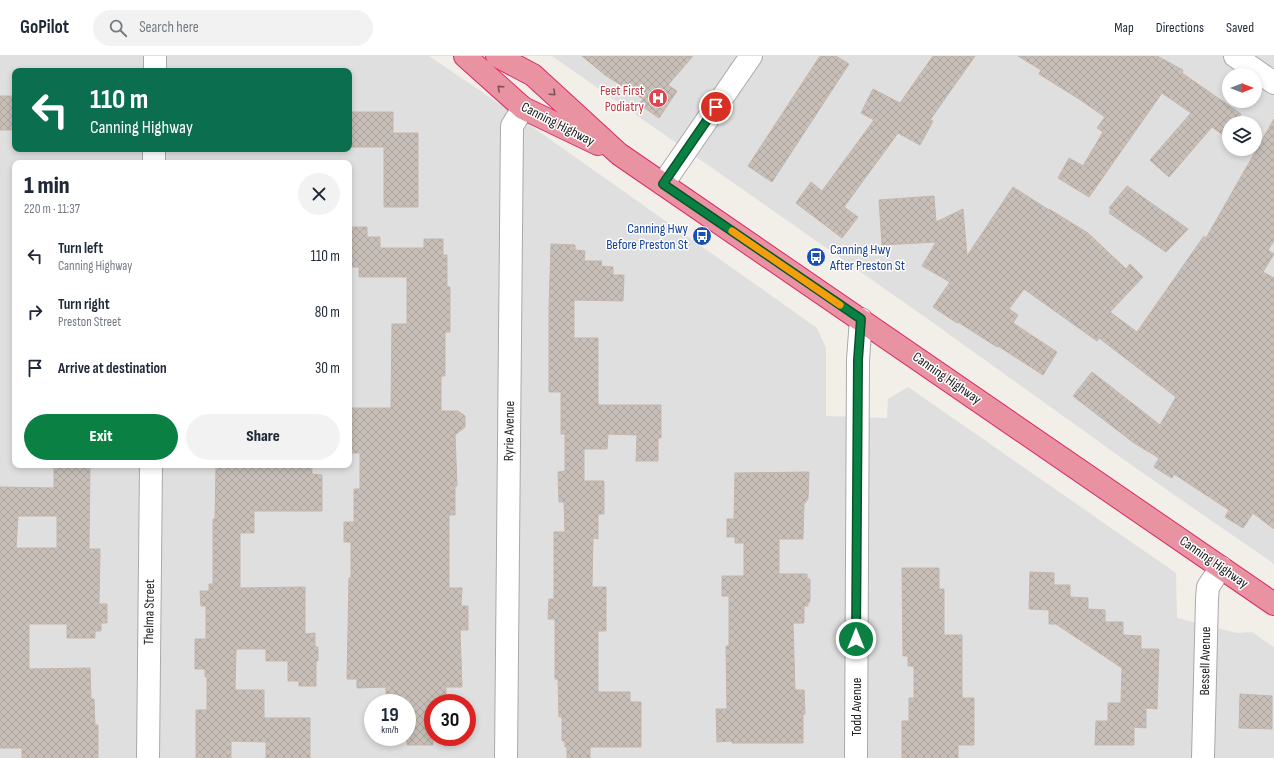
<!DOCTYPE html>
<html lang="en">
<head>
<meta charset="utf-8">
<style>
	body { margin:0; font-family:"Sofia Sans Condensed",sans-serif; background:#f2f2f3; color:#1f2937; height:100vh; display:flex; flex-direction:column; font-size:15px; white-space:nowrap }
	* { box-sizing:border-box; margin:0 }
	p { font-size:13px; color:#747a83 }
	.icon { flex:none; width:22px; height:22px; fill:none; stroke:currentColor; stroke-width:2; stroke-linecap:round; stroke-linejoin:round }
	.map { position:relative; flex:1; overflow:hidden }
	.drawer { position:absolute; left:12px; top:104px; width:340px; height:308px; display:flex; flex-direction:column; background:#fff; border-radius:8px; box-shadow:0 2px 6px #0003 }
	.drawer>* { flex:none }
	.hud { position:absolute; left:12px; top:12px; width:340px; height:84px; border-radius:8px; box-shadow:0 2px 6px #0003; background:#0b6e4f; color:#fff; overflow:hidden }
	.needle { width:26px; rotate:90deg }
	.buttons { position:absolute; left:1222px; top:12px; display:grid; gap:8px }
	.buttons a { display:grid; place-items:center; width:40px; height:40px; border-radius:50%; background:#fff; box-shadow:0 2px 6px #0003; font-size:20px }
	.speed { position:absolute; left:364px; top:638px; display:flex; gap:8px; font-size:20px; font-weight:700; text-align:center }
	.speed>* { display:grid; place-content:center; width:52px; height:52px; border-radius:50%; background:#fff; box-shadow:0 2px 6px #0003; line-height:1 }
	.speed small { font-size:10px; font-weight:400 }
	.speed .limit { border:6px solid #d22; background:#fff; color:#111 }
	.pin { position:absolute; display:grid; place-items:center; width:34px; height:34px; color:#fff; margin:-17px; border:2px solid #fff; border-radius:50%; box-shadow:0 1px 4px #0007 }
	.me { position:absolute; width:44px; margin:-22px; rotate:0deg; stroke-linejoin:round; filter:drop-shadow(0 0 3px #0008) }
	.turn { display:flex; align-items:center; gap:14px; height:84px; padding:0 12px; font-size:18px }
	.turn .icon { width:52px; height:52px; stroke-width:2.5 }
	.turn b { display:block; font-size:28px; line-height:34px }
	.round { display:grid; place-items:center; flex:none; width:42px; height:42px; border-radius:21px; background:#f2f2f3 }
	.headline { display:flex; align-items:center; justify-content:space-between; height:68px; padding:0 12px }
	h1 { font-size:24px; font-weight:800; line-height:30px }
	.action { display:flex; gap:8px; margin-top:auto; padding:8px 12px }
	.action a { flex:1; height:46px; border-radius:24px; background:#0b8043; color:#fff; font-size:16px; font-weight:800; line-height:46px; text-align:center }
	.action a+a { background:#f2f2f3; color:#1f2937 }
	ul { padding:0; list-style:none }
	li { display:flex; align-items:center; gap:12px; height:56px; padding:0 12px }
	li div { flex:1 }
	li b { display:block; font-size:15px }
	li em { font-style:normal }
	header { display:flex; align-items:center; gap:24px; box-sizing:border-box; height:56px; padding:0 20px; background:#fff; border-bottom:1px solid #e0e1e3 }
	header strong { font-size:19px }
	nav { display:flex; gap:22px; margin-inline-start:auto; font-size:14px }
	.search { width:280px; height:36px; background:#f2f2f3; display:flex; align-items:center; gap:10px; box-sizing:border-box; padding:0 14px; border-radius:22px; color:#747a83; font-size:15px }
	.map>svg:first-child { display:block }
</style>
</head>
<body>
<header>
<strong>GoPilot</strong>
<div class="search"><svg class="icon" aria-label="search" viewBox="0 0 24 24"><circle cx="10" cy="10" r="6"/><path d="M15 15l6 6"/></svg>Search here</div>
<nav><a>Map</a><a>Directions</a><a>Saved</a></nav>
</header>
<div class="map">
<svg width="1274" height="702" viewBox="0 0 1274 702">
	<defs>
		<pattern id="building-cross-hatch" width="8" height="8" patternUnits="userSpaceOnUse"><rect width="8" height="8" fill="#c7bfb8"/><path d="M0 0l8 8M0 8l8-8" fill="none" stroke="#aba49e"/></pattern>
	</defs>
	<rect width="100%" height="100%" fill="#f2efe9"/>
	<g fill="#e0dfdf" fill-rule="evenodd">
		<path d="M0,0h429l81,55 307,217 9,20v68l61,2 1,-19 20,-12 268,186 1,45 60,15 15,-1 22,15v111h-1274zM15,15h334v78h-334zM15,107h334v302h-334zM373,647h34v34h-34zM433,647h34v34h-34z"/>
		<path d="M552,0h722v508l-137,-95 -212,-152zM1229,19h26v26h-26zM1229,67h26v26h-26z"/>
	</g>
	<g fill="url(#building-cross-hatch)" stroke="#c4b6ab" fill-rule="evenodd">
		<path d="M582,0h111l-25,29 9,6 -18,27 -20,-14 4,-5 -38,-24z"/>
		<path d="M820,0h16l13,8 -77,118 -24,-16z"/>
		<path d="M933,0h42l-45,64 3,1 -13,24 -22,-12 -54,74 14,10 -16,21 -46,-35 15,-21 11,9 52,-71 -13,-7 12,-24 27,14z"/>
		<path d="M1018,0h139l26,14 -1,3 59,41 -6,9h-6v9l-3,5 -14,-10 -43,50 -19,-17 41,-47 -29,-20 -73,104 -31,-19 11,-20 14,8 20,-34 -6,-4 8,-11 -26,-18 -40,-25 2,-4z"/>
		<rect x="0" y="40" width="15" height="34"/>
		<path d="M349,56h44v21h25v74h-34v-60h-35z"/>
		<path d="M1274,63v122l-6,9 6,4 -11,18 11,6v251l-21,-16 -10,15 -18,-11 4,-7 -55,-36 -2,4 -18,-11 5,-9 -25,-15 -61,-47 19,-24 68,53 16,-28 -77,-59 -2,3 -73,-52 -15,20 9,6 -5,8 44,29 -14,23 -45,-29 -1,1 -39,-25 -1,1 -24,-16 17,-25 -28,-16 14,-24 -54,3 -3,-45 55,-4 2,26 27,-13 4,47 46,-69 36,23v-1l39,24 38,36 4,-5 13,13 -33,35 27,20 67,-96 2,2z"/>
		<path d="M1127,130l61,43 -22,23 -57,-39 2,-4 -2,-1z"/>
		<path d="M349,171h18v10h13v11h44v-9h19v16h4v32h3v45h-5v44h-4v35h17l7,5v11l-10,8 2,51h-2v29h-6v73h13l-1,18h7v24h-8l2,57h-16v16h-13v42h-26v-42h-21v-16l-29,1v-9h-10l2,-101h2v-36h-7v-20h10v-33h6v-36h-11v-45h42l1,-84h15v-47h-48v-10h-10z"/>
		<path d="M551,188l24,1v5l10,1 -1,10h18l-1,5 12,1v8h11l-1,26 -49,-1v38h24v67h63v33h-3v23h-22l1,-26 -29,-1 -1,15h-23v32h20v33h-6v25l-5,-1 -1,49h14v44h-8v61h32v10h11v45h-51v11h-23v-11h-2v-6h-3v-24h-3l-1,-38h-3v-60h-7l1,-20h5v-67h11l-1,-30h-5l-1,-30 7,-1v-37h-4v-42h-12v-84z"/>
		<path d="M54,409h36l-1,84h11l-1,55h8v19h-6v8h-6v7h-28v-14h-38v45l61,-1 1,31h3l1,26h3v33h-76v-10h-22v-261l54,1zM18,460h39v32h-41z"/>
		<path d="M216,409h96v9l10,1v36h-68v22h-14v55l65,-1v47l10,-1v14h3v14h-2v25h-17v-5h-11v-20h-22v-12h-30l-1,41h29v28h46v40h-44v-16l-35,-1v17h-35v-48h11v-33h-2v-8h-10v-30h11v-33h-5l-1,-15h9v-7h4v-65h2z"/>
		<path d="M809,416l-1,27 -4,5 -1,35h-24v35h28v5h3v23h-2v4h-4v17h-11l2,67h9l1,24h-2v29h-71v-2l-15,1 -1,-33h11l-1,-63h3v-50h-7v-20h22v-33h-9v-6h-8v-18h7l1,-46z"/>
		<path d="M902,512h37v21h5v46h18v63h12v47h-16v13h-56v-37h7v-23h5v-32h-6v-10h-5z"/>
		<path d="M1030,516l24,1v12h16v12l18,1v11l17,1v12h18v13l18,1v13h18l-2,60 -11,-1v20l-12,-1v18h-39l1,-24h12v-18h13l1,-35 -66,-44h-7v-14l-20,-1z"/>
		<path d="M1240,638l32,2v33l-33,-1z"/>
	</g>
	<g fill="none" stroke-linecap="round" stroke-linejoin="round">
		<defs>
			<g id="minor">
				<path d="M1235,0l39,27"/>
				<path d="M155,15v-15"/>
				<path d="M154,107v-14"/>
				<path d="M663,128l88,-128"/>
				<path d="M148,702l3,-293"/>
				<path d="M506,702l6,-632 11,-18"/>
				<path d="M856,702l2,-398 3,-41"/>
				<path d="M1203,702l4,-159 1,-12 13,-20"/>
			</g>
			<g id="highway">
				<path d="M465,0l58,52 75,36"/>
				<path d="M497,0l36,19 86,79 655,450"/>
			</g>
		</defs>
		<use href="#minor" stroke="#a9a9a9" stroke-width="24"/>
		<use href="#highway" stroke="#dc2a67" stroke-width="24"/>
		<use href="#minor" stroke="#fff" stroke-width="22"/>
		<use href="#highway" stroke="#e892a2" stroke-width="22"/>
	</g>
	<defs><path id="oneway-chevron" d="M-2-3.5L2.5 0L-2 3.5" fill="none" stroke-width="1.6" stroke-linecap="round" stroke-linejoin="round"/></defs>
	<g stroke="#7b545c">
		<use href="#oneway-chevron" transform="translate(500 32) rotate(-138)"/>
		<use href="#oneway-chevron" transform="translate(553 37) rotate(42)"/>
	</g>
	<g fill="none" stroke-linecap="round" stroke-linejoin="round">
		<defs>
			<path id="route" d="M716,51l-53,77 198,135 -3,41 -2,279"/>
		</defs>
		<use href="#route" stroke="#07532c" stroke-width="10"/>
		<use href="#route" stroke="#0b8043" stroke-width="7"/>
		<path stroke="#f59e0b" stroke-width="7" d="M732,175l108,74"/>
	</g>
	<defs>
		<symbol id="hospital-disc" viewBox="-11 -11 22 22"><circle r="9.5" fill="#e0444e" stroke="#fff"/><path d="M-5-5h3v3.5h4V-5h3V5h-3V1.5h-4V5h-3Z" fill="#fff"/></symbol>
		<symbol id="bus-disc" viewBox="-11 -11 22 22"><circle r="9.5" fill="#1a4fb4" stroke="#fff"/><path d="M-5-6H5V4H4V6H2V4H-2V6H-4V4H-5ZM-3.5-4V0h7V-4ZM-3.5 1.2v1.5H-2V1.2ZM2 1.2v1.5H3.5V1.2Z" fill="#fff"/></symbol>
	</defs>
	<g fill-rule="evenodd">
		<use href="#hospital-disc" x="647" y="31" width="22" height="22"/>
		<use href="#bus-disc" x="691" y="169" width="22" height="22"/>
		<use href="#bus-disc" x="805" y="190" width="22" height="22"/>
	</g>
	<g text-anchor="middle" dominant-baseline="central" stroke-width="3" stroke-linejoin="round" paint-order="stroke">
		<g font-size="14" fill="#be3a42" stroke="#fff" text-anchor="end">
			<text x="644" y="34">Feet First<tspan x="644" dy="16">Podiatry</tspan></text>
		</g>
		<g font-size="14" fill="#222" stroke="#fff">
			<text transform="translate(558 68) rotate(27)">Canning Highway</text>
			<text transform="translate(947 322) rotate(35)">Canning Highway</text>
			<text transform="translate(509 375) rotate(-89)">Ryrie Avenue</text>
			<text transform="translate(1214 506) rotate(35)">Canning Highway</text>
			<text transform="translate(149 556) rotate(-89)">Thelma Street</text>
			<text transform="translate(1205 605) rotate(-89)">Bessell Avenue</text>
			<text transform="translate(856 651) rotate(-90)">Todd Avenue</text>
		</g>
		<g font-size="14" fill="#164399" stroke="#fff" text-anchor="end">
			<text x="688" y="172">Canning Hwy<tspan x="688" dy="16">Before Preston St</tspan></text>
			<text x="830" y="193" text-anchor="start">Canning Hwy<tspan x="830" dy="16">After Preston St</tspan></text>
		</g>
	</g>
</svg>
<div class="buttons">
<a><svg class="needle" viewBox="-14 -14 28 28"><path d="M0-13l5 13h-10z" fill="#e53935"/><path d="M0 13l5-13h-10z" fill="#747a83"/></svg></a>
<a><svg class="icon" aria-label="layers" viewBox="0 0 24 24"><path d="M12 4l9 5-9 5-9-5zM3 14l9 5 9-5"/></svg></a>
</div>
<div class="speed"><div>19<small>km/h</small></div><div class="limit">30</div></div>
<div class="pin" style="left:716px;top:51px;background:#d93025"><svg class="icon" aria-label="arrive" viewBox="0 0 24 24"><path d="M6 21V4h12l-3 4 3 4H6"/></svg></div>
<svg class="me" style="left:856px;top:583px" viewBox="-20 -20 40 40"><circle r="17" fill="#0b8043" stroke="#fff" stroke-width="3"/><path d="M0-11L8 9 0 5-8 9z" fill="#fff"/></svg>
<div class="hud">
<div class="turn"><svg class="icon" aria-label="left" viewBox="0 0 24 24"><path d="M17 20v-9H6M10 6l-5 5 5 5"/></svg><div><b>110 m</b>Canning Highway</div></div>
</div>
<section class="drawer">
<div class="headline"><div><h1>1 min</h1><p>220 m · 11:37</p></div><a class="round"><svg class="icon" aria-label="close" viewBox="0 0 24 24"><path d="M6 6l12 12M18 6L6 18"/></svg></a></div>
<ul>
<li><svg class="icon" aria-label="left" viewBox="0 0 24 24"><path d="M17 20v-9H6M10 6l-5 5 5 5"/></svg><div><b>Turn left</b><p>Canning Highway</p></div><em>110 m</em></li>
<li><svg class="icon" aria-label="right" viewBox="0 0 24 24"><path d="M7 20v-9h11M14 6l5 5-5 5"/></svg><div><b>Turn right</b><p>Preston Street</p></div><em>80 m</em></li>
<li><svg class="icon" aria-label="arrive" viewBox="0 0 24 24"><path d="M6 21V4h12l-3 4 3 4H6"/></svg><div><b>Arrive at destination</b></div><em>30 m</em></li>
</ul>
<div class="action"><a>Exit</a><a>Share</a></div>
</section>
</div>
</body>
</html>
